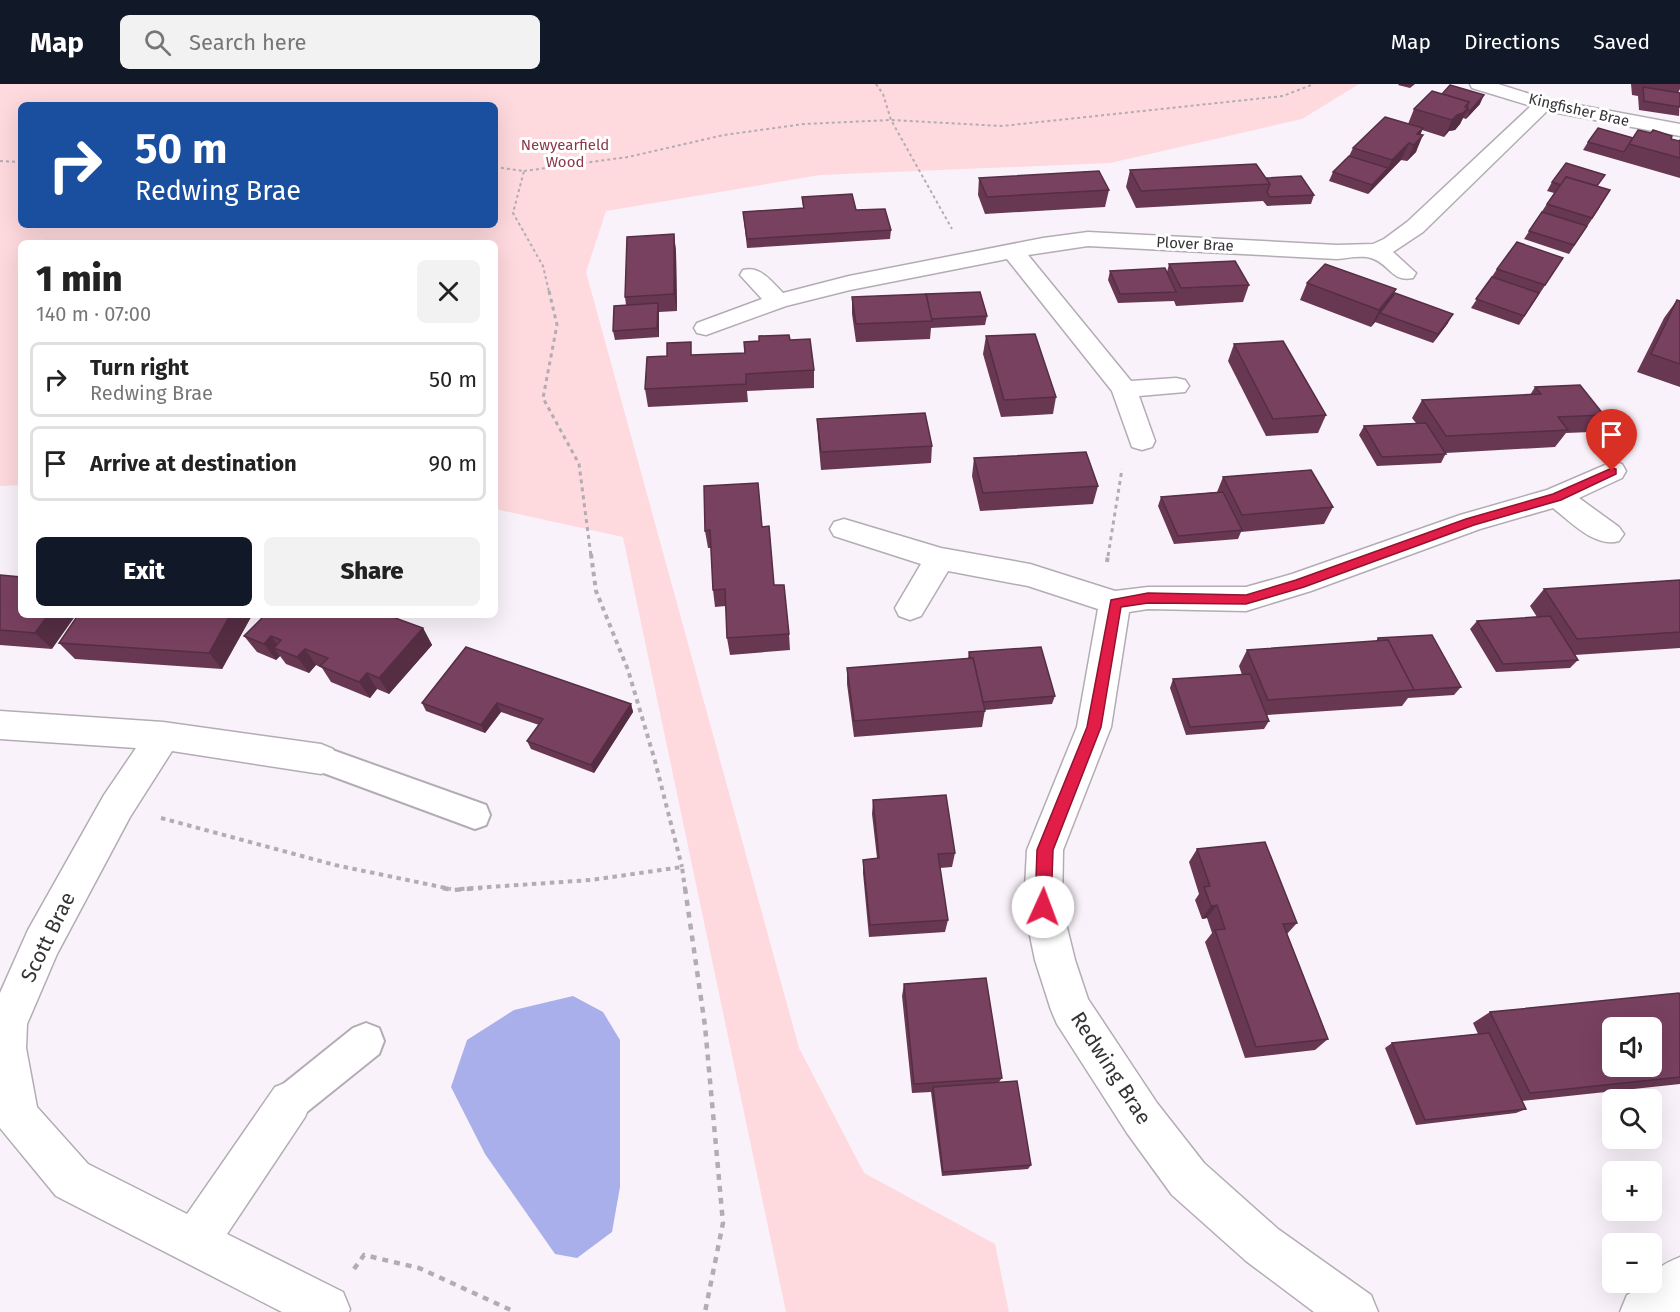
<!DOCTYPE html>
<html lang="en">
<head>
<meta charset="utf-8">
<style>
	body { margin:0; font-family:"Fira Sans",sans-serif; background:#f2f2f2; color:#222; height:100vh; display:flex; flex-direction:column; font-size:22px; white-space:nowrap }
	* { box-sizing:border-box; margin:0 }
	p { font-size:20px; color:#767676 }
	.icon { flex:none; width:33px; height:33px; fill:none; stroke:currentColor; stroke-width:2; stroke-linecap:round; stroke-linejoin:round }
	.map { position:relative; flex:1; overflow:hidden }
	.details { position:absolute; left:18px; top:156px; width:480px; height:378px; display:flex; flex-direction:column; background:#fff; border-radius:9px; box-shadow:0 6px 24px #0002 }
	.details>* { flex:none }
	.hud { position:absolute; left:18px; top:18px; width:480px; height:126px; border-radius:9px; box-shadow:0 6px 24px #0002; background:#1a4fa0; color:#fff; overflow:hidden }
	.tools { position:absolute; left:1602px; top:933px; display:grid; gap:12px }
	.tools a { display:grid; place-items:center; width:60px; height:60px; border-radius:9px; background:#fff; box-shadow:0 6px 24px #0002; font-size:30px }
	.pin { position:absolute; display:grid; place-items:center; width:51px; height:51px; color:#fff; margin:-62px -26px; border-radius:50% 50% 50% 0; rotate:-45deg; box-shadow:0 0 6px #0007 }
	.pin .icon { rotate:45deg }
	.me { position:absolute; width:66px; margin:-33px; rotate:2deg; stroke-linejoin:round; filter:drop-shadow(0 0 4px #0008) }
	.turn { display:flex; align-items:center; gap:21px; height:126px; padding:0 18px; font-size:27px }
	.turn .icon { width:78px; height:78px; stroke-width:2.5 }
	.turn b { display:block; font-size:42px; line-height:51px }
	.round { display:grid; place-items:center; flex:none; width:63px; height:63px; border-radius:9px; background:#f2f2f2 }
	.overview { display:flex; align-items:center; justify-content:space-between; height:102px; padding:0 18px }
	h1 { font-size:36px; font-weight:800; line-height:45px }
	.button { display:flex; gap:12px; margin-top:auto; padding:12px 18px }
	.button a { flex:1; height:69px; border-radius:9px; background:#111827; color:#fff; font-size:24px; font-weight:800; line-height:69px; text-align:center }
	.button a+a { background:#f2f2f2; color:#222 }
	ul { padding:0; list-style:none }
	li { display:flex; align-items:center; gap:18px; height:75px; margin:0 12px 9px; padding:0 6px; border:3px solid #e0e0e0; border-radius:9px }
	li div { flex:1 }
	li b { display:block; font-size:22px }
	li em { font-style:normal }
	header { display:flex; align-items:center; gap:36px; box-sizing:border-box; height:84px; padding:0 30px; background:#111827; color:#fff }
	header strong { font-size:28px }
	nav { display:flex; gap:33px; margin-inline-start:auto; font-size:21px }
	.search { width:420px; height:54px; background:#f2f2f2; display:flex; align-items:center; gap:15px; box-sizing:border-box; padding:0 21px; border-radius:9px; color:#767676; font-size:22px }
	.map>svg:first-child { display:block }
</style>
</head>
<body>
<header>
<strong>Map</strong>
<div class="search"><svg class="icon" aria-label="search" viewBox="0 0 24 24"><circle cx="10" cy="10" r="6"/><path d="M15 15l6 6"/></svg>Search here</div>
<nav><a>Map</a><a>Directions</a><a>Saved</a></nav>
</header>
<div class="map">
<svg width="1680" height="1228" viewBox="0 0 1680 1228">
	<rect width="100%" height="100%" fill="#faf2fa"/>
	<path fill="#fed9de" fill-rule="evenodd" d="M0,0h1359l-57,35 -192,44 -290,12 -214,36 -20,61 213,776 65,125 131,71 14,68h-223l-163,-775 -128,-28v-266h-474v242l-21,1zM21,21h474v120h-474z"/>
	<path fill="#a9afeb" d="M573,912l30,16 17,28v147l-8,45 -35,26 -22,-4 -70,-100 -34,-67 16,-47 47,-30z"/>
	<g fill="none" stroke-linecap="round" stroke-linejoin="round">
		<defs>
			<g id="lane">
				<path d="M321,662l165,59 4,10 -4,10 -11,4 -165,-61 -4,-9 4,-9z"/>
				<path d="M366,939l13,5 5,13 -5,13 -76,61 -13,5 -13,-5 -5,-13 5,-13 76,-61z"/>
			</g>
			<g id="street">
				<path d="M1470,0h28l48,15 134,25v12l-133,-25 -124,121 -30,20 23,21 -3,5c-21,5 -24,-15 -42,-20 -9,-3 -24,0 -34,1l-249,-13 -60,9 103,126 45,-3 9,2 4,6 -4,6 -46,4 16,45 -3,6 -10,3 -10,-3 -20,-56 -105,-132 -157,31 -64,16 -80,29 -9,-2 -3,-5 3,-5 65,-24 -22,-24 3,-5c18,-4 28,11 40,23l66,-17 194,-38 45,-6 249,13 36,-1 11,-5 23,-17 124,-116 -59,-18z"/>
				<path d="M1612,378l10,2 4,7 -4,7 -43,20 40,29 5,7 -5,7c-24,7 -48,-19 -66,-33l-73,21 -169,62 -65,20 -98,-2 -19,3 -18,115 -48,123 -1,57 13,53 13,39 69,104 47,60 74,66 93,66 7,17h-64l-68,-51 -74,-66 -45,-62 -70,-109 -6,-14 -16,-50 -11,-53 3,-57 50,-123 21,-118 -70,-23 -80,-15 -27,45 -11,4 -11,-4 -4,-8 26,-44 -87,-28 -4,-7 4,-7 10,-3 97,29 89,16 85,27 33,-4h98l46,-13 168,-59 87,-25z"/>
				<path d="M0,627l163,11 158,22 12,5 5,10 -5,10 -12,5 -149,-23 -42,66 -73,137 -30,70 -1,24 11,59 51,57 99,50 88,-127 15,-6 15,6 6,15 -6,15 -78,117 116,58 7,17 -1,3h-67l-226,-116 -56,-68v-135l28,-63 76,-135 32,-47 -136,-9z"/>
				<path d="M1680,1173v55h-60l7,-17 25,-13c1,-14 16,-20 28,-25z"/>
			</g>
		</defs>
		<use href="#lane" stroke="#b3acb4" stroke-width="4"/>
		<use href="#street" stroke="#b3acb4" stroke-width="3"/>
		<g stroke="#b3adb3" stroke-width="2" stroke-dasharray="3 3" stroke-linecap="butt">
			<path d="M876,0l7,10 8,26 61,109"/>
			<path d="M0,77l21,1"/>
			<path d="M495,83l29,4 -11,42 30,53 6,26"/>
			<path d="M524,87l104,-14 96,-22 80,-11 87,-4 111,6 281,-30 31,-12"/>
		</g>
		<g stroke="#b3adb3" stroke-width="3" stroke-dasharray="4 4" stroke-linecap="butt">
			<path d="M549,207l8,34 -14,73 36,66 12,92"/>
			<path d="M1108,472l14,-87"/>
		</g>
		<g stroke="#b3adb3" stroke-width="4" stroke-dasharray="4.5 4.5" stroke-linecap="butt">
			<path d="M591,470l5,37 32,79 27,91 27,106"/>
			<path d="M1107,478l1,-8"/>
			<path d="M161,734l174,47 116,24"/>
			<path d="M460,805l131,-9 91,-13 3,22"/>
		</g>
		<g stroke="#b3adb3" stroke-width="4.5" stroke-dasharray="6 6" stroke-linecap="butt">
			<path d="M443,804l10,2 28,-2"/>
			<path d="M685,804l20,138 18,197 -18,89"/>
			<path d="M354,1185l10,-14 55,13 96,44"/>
		</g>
		<use href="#lane" fill="#fff" fill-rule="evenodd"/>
		<use href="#street" fill="#fff" fill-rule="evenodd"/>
	</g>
	<g fill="#683853">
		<path d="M1399,0h16l-5,4 -12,-3z"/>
		<path d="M1631,0h49v5l-2,4h2l-1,23 -40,-6 -1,-14 -6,-1z"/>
		<path d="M1480,20l-14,15 -3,-1 -3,6 -5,6 -6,1 -5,6 -22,-7 -6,22 -9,9 -6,-1 -33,34 -39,-13 4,-9 16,-16 4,-8 55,-24 6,-15z"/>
		<path d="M1633,54l38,1 8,2 1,-1v38l-97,-28 5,-8z"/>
		<path d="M1130,86l136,8 48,17 -3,9 -44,2 -4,-5 -127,7 -10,-21z"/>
		<path d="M979,94l130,12 -4,17 -120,7 -7,-19z"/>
		<path d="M1552,98l46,4 2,21 -31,47 -45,-15 30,-46 -7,-2z"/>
		<path d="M802,113l54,13 35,20 -1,9 -143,9 -4,-36 60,-4z"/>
		<path d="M674,150l2,18 1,59 -18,1v25l-44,3 -2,-9 13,-26 -1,-8z"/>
		<path d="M1563,174l-44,67 -48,-17 26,-39z"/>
		<path d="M1169,180l80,21 -6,17 -67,4 -2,-5 -56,2 -10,-23 2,-9 57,1z"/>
		<path d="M1307,199l85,15 56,25 -15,20 -58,-21 1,-1 -5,6 -71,-27z"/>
		<path d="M852,213l135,19 -2,9 -54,3 -1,11 -74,3 -4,-28z"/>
		<path d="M1677,216l3,1v86l-43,-15 27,-54z"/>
		<path d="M986,252l70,61 -3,17 -52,3 -18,-63z"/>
		<path d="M790,256l24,30v18l-67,3 1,11 -100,5 -3,-18 48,-34 52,-2z"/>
		<path d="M1234,260l92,71 -8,18 -52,3 -38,-75z"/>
		<path d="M1535,303l69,28 -13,17 -25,1 -11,14 -109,6 -5,10 -64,3 -18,-31 5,-9 52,-3 -4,-5 10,-18 108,-5z"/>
		<path d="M817,335l115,27 -1,17 -110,7 -3,-33z"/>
		<path d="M974,374l124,28 -5,18 -113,7 -8,-35z"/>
		<path d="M1223,393l110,30 -9,17 -83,8 -3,7 -64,5 -16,-38 3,-9 56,-5z"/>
		<path d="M762,443l12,58 15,49 1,16 -60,5 -3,-17 -1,-32 -11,1 -2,-17 -2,-42h-3l-3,-17z"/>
		<path d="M0,491l52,74 -52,-4z"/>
		<path d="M1680,496v68l-105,7 3,5 -8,8 -74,4 -26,-43 7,-8 60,-4 -7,-11 14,-17z"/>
		<path d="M251,533l-29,52 -147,-10 -16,-16z"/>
		<path d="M423,544l9,17 -43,49 -12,-5 -7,9 -39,-16 -9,-14 -6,-3 -7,8 -23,-9 -6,-8 -4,4 -19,-8 -13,-16z"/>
		<path d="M1378,554l83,49 -7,8 -46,3 -6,8 -135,9 2,6 -5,8 -78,6 -16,-47 3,-9 69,-4 -3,-9 8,-16 129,-9z"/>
		<path d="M969,568l86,44 -3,8 -67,6 -3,17 -128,10 -7,-53v-16l121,-9z"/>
		<path d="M422,619l209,1 2,8 -39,61 -63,-24 -4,-8 12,-16 -38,-13 -16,21 -59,-22z"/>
		<path d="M873,716l82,53 -3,14 -12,1 8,52 -3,12 -76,5 -6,-64v-13l14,-2 -5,-44z"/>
		<path d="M1197,765l100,74 -10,11 41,105 -13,11 -70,8 -40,-116 7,-9 -5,-15 -5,1 -7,-19 4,-6 -10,-32z"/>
		<path d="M904,900l98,94 -3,4 32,83 -3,4 -86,7 -11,-84 -19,1 -10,-97z"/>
		<path d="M1680,911v89l-158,17 4,8 -10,4 -100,12 -31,-77 7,-5 86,-9 -5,-11 17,-11z"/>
	</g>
	<g fill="#552e43">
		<path d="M1484,11l-4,9 -14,15 4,-8z"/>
		<path d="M1469,18l-1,6 -8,16 -5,6 -6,1 -5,6 8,-17z"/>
		<path d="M1423,44l-7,15 7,-8 -7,17 -9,9 7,-16 3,-11z"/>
		<path d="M1409,59l-8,17 -33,34 4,-9 16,-17 4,-8z"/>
		<path d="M674,150l2,18 1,59 -3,-17z"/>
		<path d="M1396,205l-8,18 -8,6 -4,8 -5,6 8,-17z"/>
		<path d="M658,219l1,9v25l-2,-9z"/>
		<path d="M1453,230l-5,9 -15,20 5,-9z"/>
		<path d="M48,531h28l-24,34 -17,-16z"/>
		<path d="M230,531h20l1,2 -29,52 -13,-16z"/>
		<path d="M423,544l9,17 -43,49 -10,-16z"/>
		<path d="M271,552l11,15 -8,-3 6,8 -4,4 -12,-16z"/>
		<path d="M305,565l11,16 -7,8 -12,-16z"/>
		<path d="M367,589l10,16 -7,9 -11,-16z"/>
		<path d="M497,619l4,9 -16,21 -4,-8z"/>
		<path d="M631,620l2,8 -39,61 -3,-8z"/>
		<path d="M1217,821l-10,13 -5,1 9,-13z"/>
	</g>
	<g fill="#794160" stroke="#552e43" stroke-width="1.5" fill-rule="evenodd">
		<path d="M1450,1l34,10 -14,16 -3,-1 1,-2 -1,-1 2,-5 -27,-8z"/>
		<path d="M1643,3l37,6v14l-36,-6z"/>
		<path d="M1432,7l37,11 -4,5 3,1 -5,5 -6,2 -5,5 -38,-11z"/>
		<path d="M1385,33l38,11 -6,6 6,1 -9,10 -5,-2 -17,17 -39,-12z"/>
		<path d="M1598,44l35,10 -9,14 -36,-10z"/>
		<path d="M1638,46l13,3 2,-3 19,6 -1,3 8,2 1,-1v18l-51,-14z"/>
		<path d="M1349,72l39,12 -16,17 -39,-13z"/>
		<path d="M1566,79l39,12 -8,11 -31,-9 -5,8 -9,-3z"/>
		<path d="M1256,80l14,20 -129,7 -11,-21z"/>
		<path d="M1099,87l10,19 -122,7 -8,-19z"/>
		<path d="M1301,92l13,19 -44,2 -3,-5 3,-8 -4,-6z"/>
		<path d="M1566,93l44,13 -18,28 -45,-14z"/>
		<path d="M852,110l4,16 29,-1 6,21 -144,9 -4,-27 61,-4 -2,-11z"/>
		<path d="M1542,128l45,14 -13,19 -45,-14z"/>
		<path d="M674,150v60l-49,3 2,-60z"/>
		<path d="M1517,158l46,16 -18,27 -48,-16z"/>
		<path d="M1235,177l14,24 -68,3 -12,-24z"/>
		<path d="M1325,180l71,25 -17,21 -72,-27z"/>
		<path d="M1165,184l11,24 -56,2 -10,-23z"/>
		<path d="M1492,193l47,16 -15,23 -48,-17z"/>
		<path d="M980,208l7,24 -56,3 -5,-25z"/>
		<path d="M1395,209l58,21 -15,20 -58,-21z"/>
		<path d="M926,210l6,27 -76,3 -4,-27z"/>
		<path d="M1677,216l3,1v63l-29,-10z"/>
		<path d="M658,219l-1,25 -44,3 1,-25z"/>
		<path d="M1035,250l21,63 -52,3 -18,-64z"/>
		<path d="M789,251l1,5 20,-1 4,31 -68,4v10l-101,5 2,-32 20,-1v-13l24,-1v13l54,-2 -1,-11 15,-1v-5z"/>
		<path d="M1283,257l43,74 -53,4 -39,-75z"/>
		<path d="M1580,301l24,30 -46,2 10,13 -122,6 -24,-36 119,-6 -6,-7z"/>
		<path d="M925,329l7,33 -111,6 -4,-33z"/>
		<path d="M1426,339l20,31 -64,3 -18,-31z"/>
		<path d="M1086,368l12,34 -115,7 -9,-35z"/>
		<path d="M1311,386l22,37 -91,8 -19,-38z"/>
		<path d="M758,399l4,44 7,-1 5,59h10l5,49 -62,4 -2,-49 -12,1 -3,-60 -5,1 -1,-45z"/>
		<path d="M1223,408l19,38 -64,6 -17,-39z"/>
		<path d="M0,491l21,2v38h27l-13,18 -35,-3z"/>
		<path d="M1680,496v52l-103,7 -33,-50z"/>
		<path d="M78,531h152l-21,38 -150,-10z"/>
		<path d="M265,531h122l36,13 -44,50 -12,-5 -8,9 -39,-16 8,-8 -23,-9 -8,8 -23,-9 7,-8 -10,-4 -7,8 -20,-8z"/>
		<path d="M1550,532l28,44 -75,4 -26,-43z"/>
		<path d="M1432,551l29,52 -47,3 -26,-50 -9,1 -1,-3z"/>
		<path d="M1388,556l26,50 -146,10 -21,-50z"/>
		<path d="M466,563l165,57 -40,61 -64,-24 16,-22 -46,-16 -16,22 -59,-22z"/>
		<path d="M1041,563l14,49 -72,6 -10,-44 -3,1 -1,-7z"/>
		<path d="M973,574l12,53 -131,10 -7,-53z"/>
		<path d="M1250,590l19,47 -79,6 -17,-48z"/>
		<path d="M946,711l9,58 -17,1 10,66 -78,5 -7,-65 16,-2 -6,-58z"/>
		<path d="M1265,758l32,81 -14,1 45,115 -72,8 -41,-117 10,-1 -8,-24 -6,1 -7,-19 6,-1 -13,-37z"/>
		<path d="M986,894l16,100 -88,6 -10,-100z"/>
		<path d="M1679,909l1,2v82l-150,16 -40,-81zM1612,944h40v38h-40z"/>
		<path d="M1489,949l37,76 -101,11 -33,-77z"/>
		<path d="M1017,997l14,84 -88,7 -10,-85z"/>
	</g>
	<path fill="#e11d48" stroke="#92132f" stroke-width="1.5" d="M1612,384l4,1v5l-55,26 -87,25 -170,62 -58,17 -98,-1 -27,4 -20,120 -48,123 -2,57 -2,5 -6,2 -6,-2 -2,-5 2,-57 50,-123 24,-127 37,-7 98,2 50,-15 170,-61 87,-25z"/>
	<g text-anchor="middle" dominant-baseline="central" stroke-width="6" stroke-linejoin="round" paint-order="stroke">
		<g font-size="15" fill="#363337" stroke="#fff">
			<text transform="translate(1579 26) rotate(13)">Kingfisher Brae</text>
			<text transform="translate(1195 160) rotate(3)">Plover Brae</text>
		</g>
		<g font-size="15" fill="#8c374a" stroke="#fff">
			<text x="565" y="61">Newyearfield<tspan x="565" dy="17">Wood</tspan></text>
		</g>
		<g font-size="21" fill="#363337" stroke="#fff">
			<text transform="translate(48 853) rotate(-64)">Scott Brae</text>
			<text transform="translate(1111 984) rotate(57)">Redwing Brae</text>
		</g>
	</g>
</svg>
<div class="tools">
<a><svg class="icon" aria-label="sound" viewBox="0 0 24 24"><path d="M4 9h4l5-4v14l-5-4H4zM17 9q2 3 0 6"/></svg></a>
<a><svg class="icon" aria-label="search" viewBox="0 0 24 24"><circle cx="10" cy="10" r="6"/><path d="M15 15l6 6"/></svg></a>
<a>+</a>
<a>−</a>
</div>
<div class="pin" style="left:1612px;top:387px;background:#d93025"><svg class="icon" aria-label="arrive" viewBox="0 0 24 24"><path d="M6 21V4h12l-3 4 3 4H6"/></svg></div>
<svg class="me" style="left:1043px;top:823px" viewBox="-20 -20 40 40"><circle r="19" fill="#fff"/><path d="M0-13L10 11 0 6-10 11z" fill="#e11d48"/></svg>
<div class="hud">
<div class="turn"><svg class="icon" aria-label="right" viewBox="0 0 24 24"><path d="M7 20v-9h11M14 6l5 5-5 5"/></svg><div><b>50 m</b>Redwing Brae</div></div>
</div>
<section class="details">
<div class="overview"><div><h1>1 min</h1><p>140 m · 07:00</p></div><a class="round"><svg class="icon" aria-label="close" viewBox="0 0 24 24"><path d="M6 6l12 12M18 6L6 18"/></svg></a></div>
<ul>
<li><svg class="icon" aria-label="right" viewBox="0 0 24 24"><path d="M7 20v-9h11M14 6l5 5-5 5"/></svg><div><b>Turn right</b><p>Redwing Brae</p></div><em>50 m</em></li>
<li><svg class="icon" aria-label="arrive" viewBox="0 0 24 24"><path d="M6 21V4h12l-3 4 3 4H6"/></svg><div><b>Arrive at destination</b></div><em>90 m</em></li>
</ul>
<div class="button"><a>Exit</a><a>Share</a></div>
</section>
</div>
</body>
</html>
